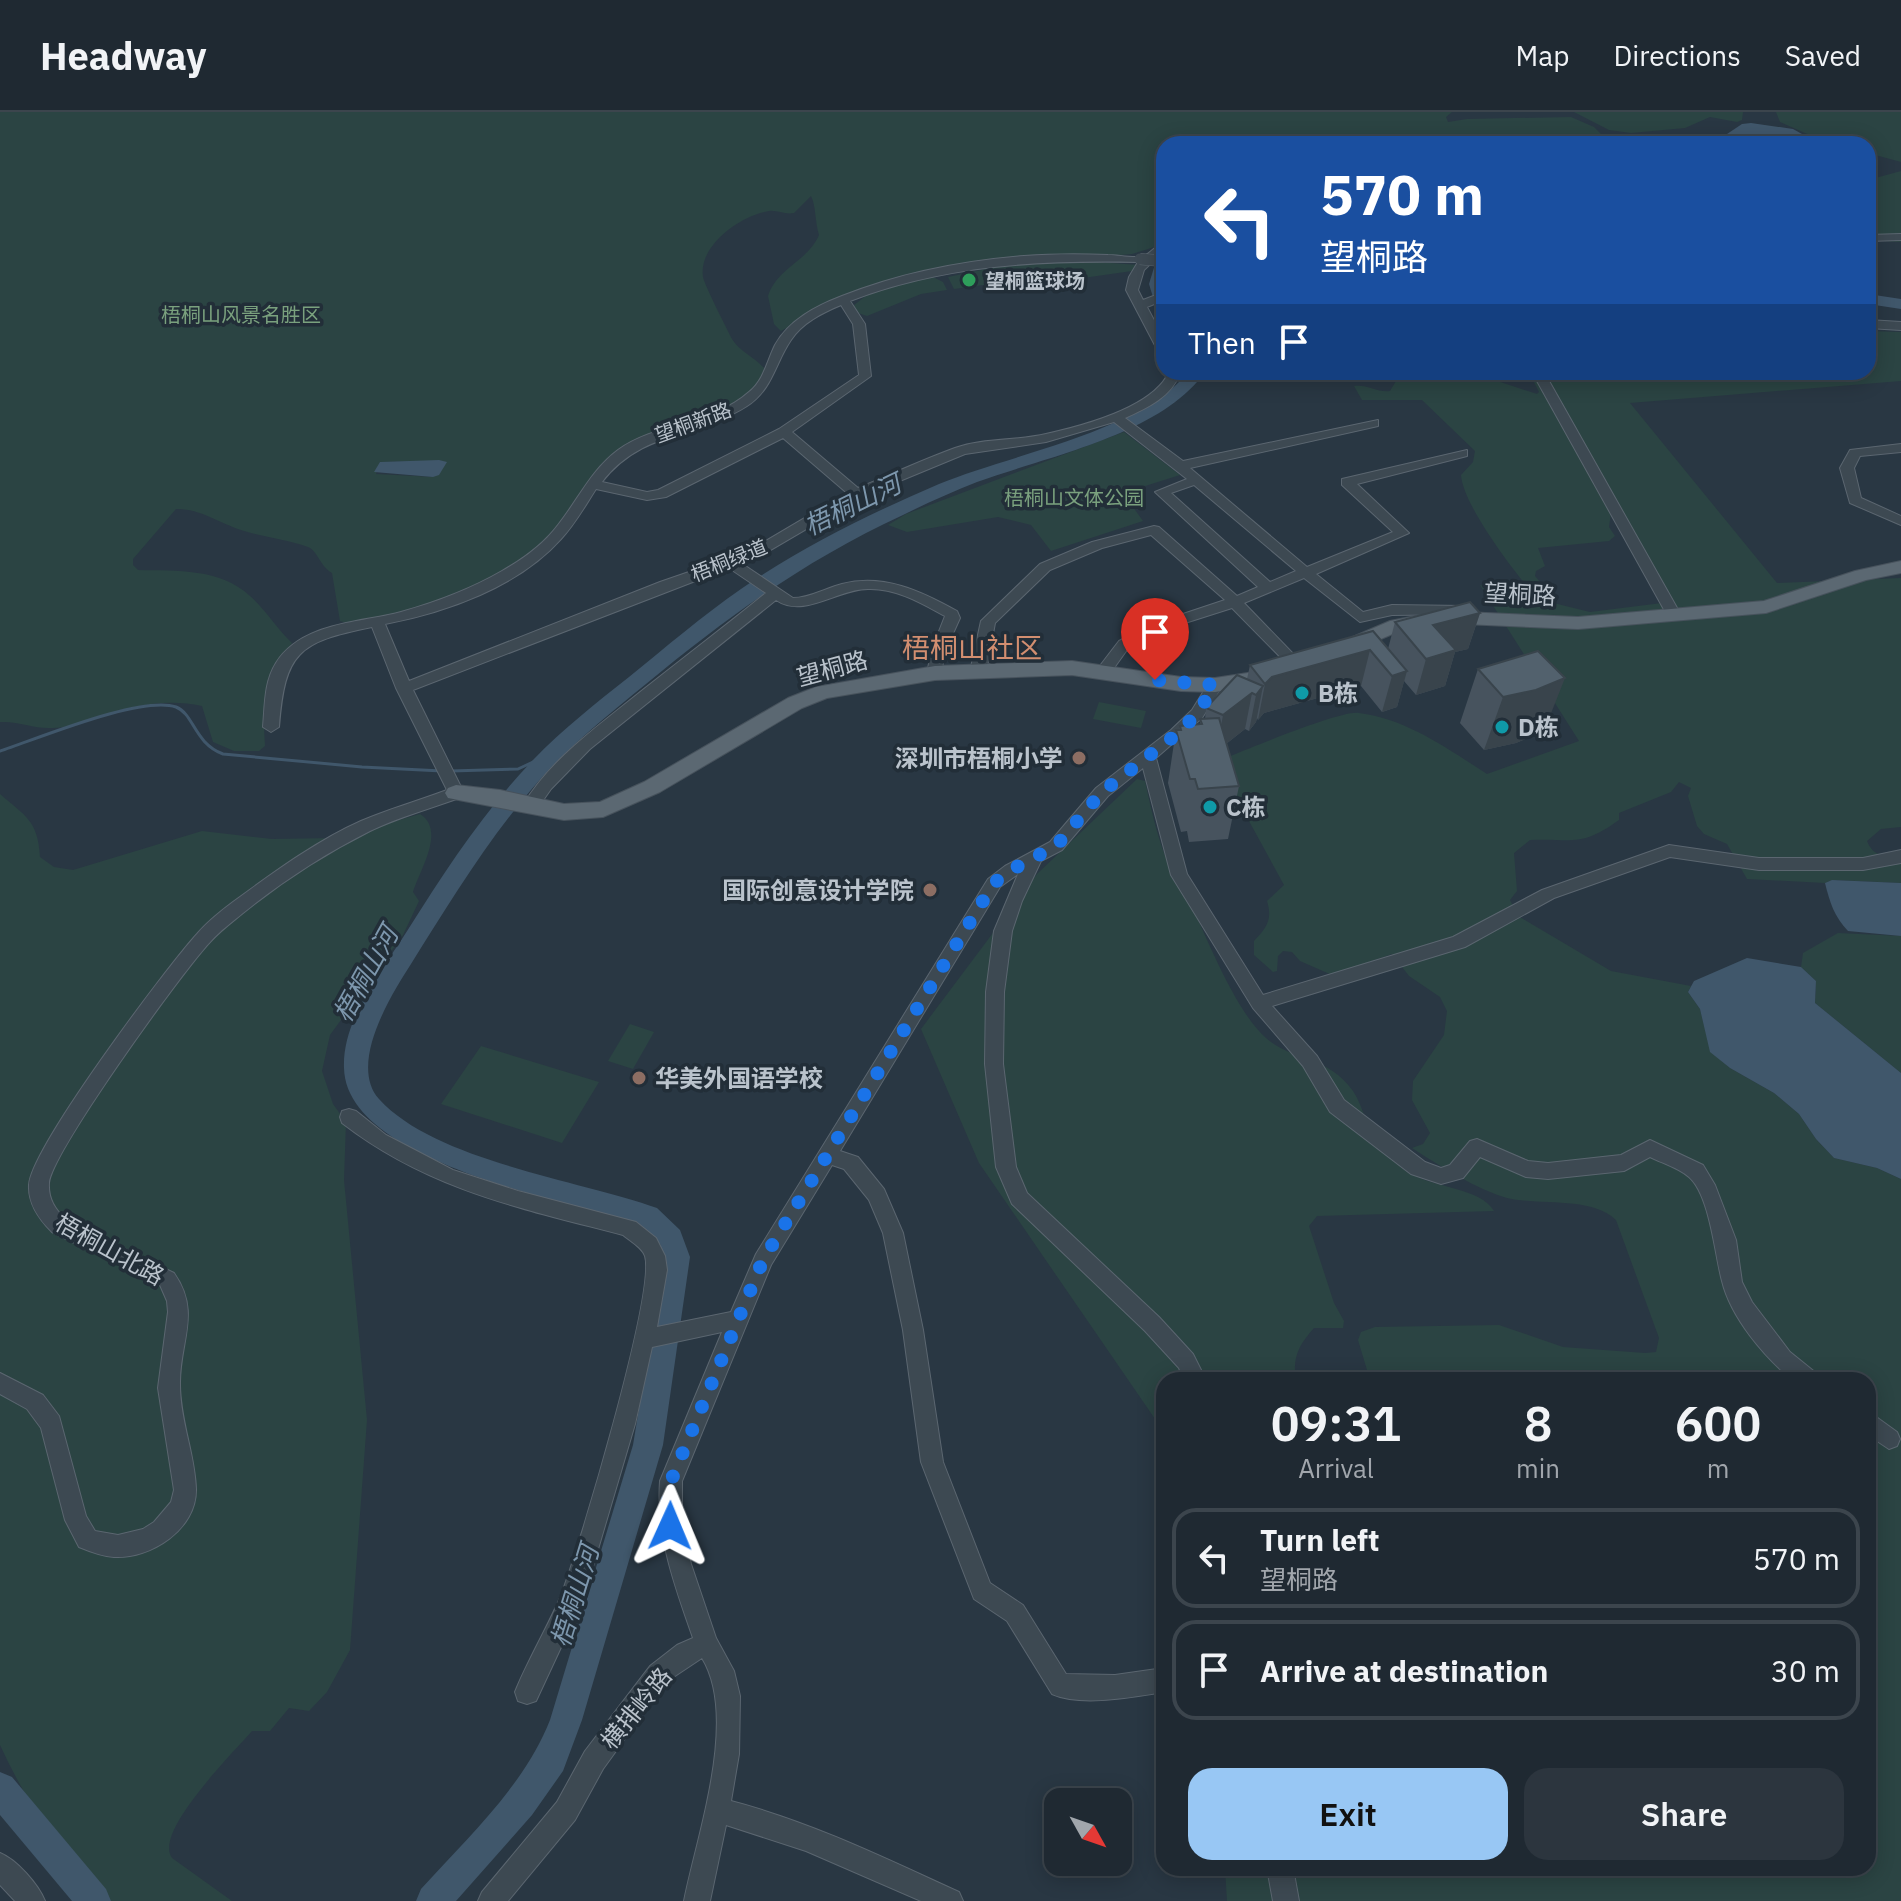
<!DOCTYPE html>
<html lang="en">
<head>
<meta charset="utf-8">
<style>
	body { margin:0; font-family:"IBM Plex Sans","Noto Sans SC",sans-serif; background:#2c353e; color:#f1f3f6; height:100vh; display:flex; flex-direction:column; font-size:30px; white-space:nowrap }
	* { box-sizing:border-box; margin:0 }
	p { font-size:26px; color:#a1a6ac }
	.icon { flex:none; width:44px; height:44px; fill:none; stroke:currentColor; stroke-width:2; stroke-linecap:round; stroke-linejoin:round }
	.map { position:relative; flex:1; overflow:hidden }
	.drawer { position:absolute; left:1156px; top:1260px; width:720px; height:504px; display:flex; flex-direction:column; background:#1f2932; border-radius:24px; box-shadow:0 4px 20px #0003,0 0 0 2px #3c454d }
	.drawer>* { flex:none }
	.guide { position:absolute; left:1156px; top:24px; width:720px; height:244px; border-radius:24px; box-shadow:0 4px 20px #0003,0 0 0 2px #3c454d; background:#1a4fa0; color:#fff; overflow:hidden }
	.needle { width:52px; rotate:130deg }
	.controls { position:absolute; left:1044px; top:1676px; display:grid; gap:16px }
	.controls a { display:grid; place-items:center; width:88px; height:88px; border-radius:16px; background:#1f2932; box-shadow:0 4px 20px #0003,0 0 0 2px #3c454d; font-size:40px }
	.pin { position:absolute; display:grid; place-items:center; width:68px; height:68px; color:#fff; margin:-82px -34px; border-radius:50% 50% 50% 0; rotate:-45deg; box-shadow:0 0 8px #0007 }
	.pin .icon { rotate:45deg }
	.me { position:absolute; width:88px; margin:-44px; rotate:1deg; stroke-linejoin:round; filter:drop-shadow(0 0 6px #0008) }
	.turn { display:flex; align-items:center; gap:28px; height:168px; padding:0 32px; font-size:36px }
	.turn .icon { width:104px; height:104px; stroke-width:2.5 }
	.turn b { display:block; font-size:56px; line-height:68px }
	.then { display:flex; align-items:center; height:76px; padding:0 32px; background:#0003; gap:16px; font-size:30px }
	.eta { display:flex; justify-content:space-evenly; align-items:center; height:136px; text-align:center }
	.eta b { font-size:48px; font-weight:600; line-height:56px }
	.action { display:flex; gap:16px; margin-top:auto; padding:16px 32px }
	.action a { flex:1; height:92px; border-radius:24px; background:#98c7f4; color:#111; font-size:32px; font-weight:600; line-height:92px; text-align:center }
	.action a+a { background:#2c353e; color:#f1f3f6 }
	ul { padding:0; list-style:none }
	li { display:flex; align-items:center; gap:24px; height:100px; margin:0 16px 12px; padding:0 16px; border:4px solid #3c454d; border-radius:24px }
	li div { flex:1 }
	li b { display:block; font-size:30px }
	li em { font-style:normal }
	header { display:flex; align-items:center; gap:48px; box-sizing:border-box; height:112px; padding:0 40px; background:#1f2932; border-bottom:2px solid #3c454d }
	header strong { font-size:38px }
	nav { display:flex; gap:44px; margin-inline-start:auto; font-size:28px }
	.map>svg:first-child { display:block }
</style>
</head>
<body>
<header>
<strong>Headway</strong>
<nav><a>Map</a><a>Directions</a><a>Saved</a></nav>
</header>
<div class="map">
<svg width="1901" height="1789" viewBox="0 0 1901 1789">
	<rect width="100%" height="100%" fill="#293743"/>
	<g fill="#2b4443" fill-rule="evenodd">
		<path d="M0,0h1452l-6,5 2,5 19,-3 104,-2 23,10 13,13 10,4h-453v99l-3,2 -29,9 -220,20 -76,26 -55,31 -7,-7 -6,-28c9,-28 40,-35 51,-61 -4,-13 -3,-29 -8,-39l-17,17c-9,2 -16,-3 -25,-2 -27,4 -71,34 -66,66 1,7 24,52 29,62 8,14 26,19 36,34 -24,48 -91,45 -133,68l-98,110 -54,33 -74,27 -59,13 -10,-3 -8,-48c-13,-8 -14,-22 -24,-26 -21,-8 -46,-10 -67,-17 -21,-7 -43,-22 -65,-21l-43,50v6l5,5c39,1 82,-2 112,26 16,14 27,33 42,47 -27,43 -30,52 -27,103l-6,5h-25l-21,-9 -11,-36c-36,-8 -70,0 -104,11 -15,5 -33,12 -49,11 -17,0 -31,-7 -49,-6zM444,349l-11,16 -57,-3 4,-12z"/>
		<path d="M1574,0h169l-1,8 -5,2 -27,-5 -25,11 -54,5 -22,-3z"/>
		<path d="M1776,0h125v50l-33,-9v-9h-38l-50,-22z"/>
		<path d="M1901,59v71l-33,-2v-60z"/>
		<path d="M1083,149l56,4 -7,6 -91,13 -58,1 -29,4 -6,-12 57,-12z"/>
		<path d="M931,164l12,6 4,8 -26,4 -54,22 -9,-3 -5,-7 15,-12z"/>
		<path d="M1868,219l33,1v49l-271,22 147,180 124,-5v249l-20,2 -14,12c6,16 19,15 34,18v24l-68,-3 -8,3 -78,-4 -20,-35 -23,-10 -7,-8 -9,-30 3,-8 -12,-6 -8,10 -52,21v7c-39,28 -46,18 -89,20l-16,13 3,38 -7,9 8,16 93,55 80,15 -3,6 12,17 11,43 19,16 44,25 25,21 17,25 18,19 43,10 24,11v722h-674l-2,-33h643v-488h-498l-12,-40 3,-8 14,-5 124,-2 64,22 82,6 11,-1 3,-14 -43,-118c-26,-24 -74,-14 -109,-22 -29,-8 -69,-33 -95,-50l11,-4 7,-11 -18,-33 1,-19 31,-46 3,-24 -7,-14 -31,-21 -17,-22 -60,21 -32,-14 -8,-9 -9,-1 -5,5 -1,15 -4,1 -19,-17v-14c12,-13 19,-21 13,-40l17,-16 -46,-84 -22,-26 -4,-12c25,-9 127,-53 147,-50 48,6 89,36 128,61l92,-33 -99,-156 110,27 80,-10 -126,-230h324z"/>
		<path d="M1395,260l84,3 58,19 2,-2 -10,-20h8l74,141 -2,14 6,9 -6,5 -71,7 7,18 -9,5 -1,5 14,16 -3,3 -16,-5c-20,-24 -67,-86 -69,-115l12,-13 2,-11 -53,-51h-60l-8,-14c13,-2 24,7 36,5l6,-10z"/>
		<path d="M1124,320l56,43 -57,18 20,28 -92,30 -20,-26 -33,-8 -91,15 -19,-7 18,-11z"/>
		<path d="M1099,590l47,9 -5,17 -48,-9z"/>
		<path d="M1137,667l8,2c9,41 18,85 44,118 17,38 47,113 77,139 27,24 61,17 87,53 10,15 13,35 23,50 8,11 25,26 36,33 23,14 69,14 82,37l-177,5 -8,10 25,77 10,18 -1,7h-29c-15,17 -22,29 -18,52h-132v52l-185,-269 -58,-134 116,-155z"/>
		<path d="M0,682c25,22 38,26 40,63l14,10 19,3 129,-39 70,8 64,-1 84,-24c26,16 0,56 -7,78l6,9 -16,34 -73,100 -8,36 11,33 13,18 -2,58 23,240 -17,230 -23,42 -18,19 -20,-3 -19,23h-18c-18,21 -99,101 -80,127l60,43h-122c-48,-45 -83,-97 -110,-156z"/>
		<path d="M1838,821l63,3v137l-86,-70 1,-22 -15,-14 2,-14z"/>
		<path d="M630,912l24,8 -21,37 -25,-8z"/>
		<path d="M481,934l118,36 -37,61 -121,-39z"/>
	</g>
	<g fill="#40576b">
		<path d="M1751,11l42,6 27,15h-103l1,-4 24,-16z"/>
		<path d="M439,348l8,2 -8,13 -6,2 -59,-5 6,-10z"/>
		<path d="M1832,768l69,3v53l-53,-5c-14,-15 -18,-28 -23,-48z"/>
		<path d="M1747,846l54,9 15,14 -1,22 86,70v106l-24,-11 -43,-10 -18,-19 -17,-25 -25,-21 -44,-25 -20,-16 -10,-43 -12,-17 6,-11z"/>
	</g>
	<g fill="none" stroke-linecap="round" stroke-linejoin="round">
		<g stroke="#40576b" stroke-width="3">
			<path d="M0,639c37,-12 141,-56 176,-44 18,7 18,36 47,47l139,13 80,4"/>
			<path d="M451,659l67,-2 37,-17"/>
		</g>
		<g fill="#40576b" fill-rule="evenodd">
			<path d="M1164,144v56l-8,-5 -7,-23 7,-23z"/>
			<path d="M1868,182l33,5v10l-33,-5z"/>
			<path d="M1188,260h17c-45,63 -157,84 -228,110 -25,10 -50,21 -74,33 -97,45 -175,101 -257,169 -38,31 -77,62 -109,99 -49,56 -87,119 -126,181 -20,31 -63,100 -32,135 56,62 200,81 278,109l23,22 10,27 -27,188 -81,275 -19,51 -31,44 -76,86h-40l5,-12c47,-52 103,-103 129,-169l83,-275 31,-188 -4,-13 -21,-19c-72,-25 -293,-63 -295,-157 -2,-50 40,-100 65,-140 37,-59 76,-118 124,-168 30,-31 63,-57 96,-83 37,-30 73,-61 112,-88 61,-42 130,-76 198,-105 69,-29 204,-53 249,-112z"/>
			<path d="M0,1660l12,5 94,112 5,12h-39l-72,-86z"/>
		</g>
		<defs>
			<g id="minor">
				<path d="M1901,122v6l-33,1v-6z"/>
				<path d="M1164,131v8l-20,19 -6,20 5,10 21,-8v8l-17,7 17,32v16l-6,-4 -32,-61 3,-13 9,-15c-99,-2 -195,3 -288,39l15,23 6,52 -79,56 66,56c32,-13 64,-28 97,-40 29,-10 61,-7 91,-14 36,-8 107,-26 123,-62h12c-10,25 -32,35 -56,46l58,43 195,-41v6l-188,42 117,99 86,-35 -51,-47v-6l125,-29v6l-110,28 52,49 -93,41 47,38 29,-7 72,1 7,5 -2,3 -77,1 -32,7 -56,-44 -60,25 60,62v6h-10l-62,-63 -69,22 -34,17 -20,28h-10l-3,-4 23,-30 34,-17 72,-24 -74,-65 -49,13 -52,22 -55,53 -9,49 -3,4h-10l-3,-4 11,-51 59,-57 52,-22 62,-16 5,1 78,69 21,-9 -103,-95 32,-13 -73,-57 -68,20 -81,12 -104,43 -104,61 -16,5 52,35c16,0 33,-10 49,-14 41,-11 79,7 115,27l3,7 -14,31 -6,28h-10l-3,-4 5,-24 13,-33c-24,-13 -49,-28 -77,-27 -31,0 -64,30 -92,11l-186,149 -39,40 -14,20h-12l-2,-4c28,-46 74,-78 116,-112 42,-33 85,-66 127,-100l-37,-25 -316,122 51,103 -2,4c-30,11 -63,20 -92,34 -44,22 -89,51 -127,82 -11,9 -23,18 -32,28 -28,29 -159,211 -162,242 -1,16 6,26 17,37l108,53c28,40 5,69 6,112 0,36 15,69 16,104 1,40 -45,70 -82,68 -12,-1 -23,-5 -35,-10l-14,-27 -24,-92 -14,-19 -27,-15v-21l43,22 16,21 27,100 9,15 23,4 25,-6 11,-7 17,-20 3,-12 -16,-102 10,-76 -1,-11 -7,-16 -108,-53c-13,-13 -24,-28 -23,-47 2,-37 137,-217 168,-251 10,-12 24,-23 36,-32 40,-29 83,-61 128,-81 28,-12 57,-20 86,-31l-51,-102 -24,-61c-74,15 -87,25 -93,100l-8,5 -8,-5c2,-22 1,-45 13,-64 26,-41 84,-40 125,-51 35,-10 70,-23 101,-41 21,-12 41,-26 56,-46 20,-25 33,-55 60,-75 39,-28 94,-25 131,-58 15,-12 18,-31 26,-47 14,-25 41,-39 67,-49 58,-23 119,-35 182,-40 28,-2 56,-2 84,-1 10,0 28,4 36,1 7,-3 12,-11 20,-13zM841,193l12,19 6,51 -80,54 -121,61 -11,2 -45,-10c40,-52 95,-44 145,-76 26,-17 28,-43 44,-66 11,-17 31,-27 50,-35zM783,326l64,55 -100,59 -87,30 -251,99 -24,-57c62,-12 133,-37 176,-85 14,-15 24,-33 35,-50l51,11 19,-3zM1194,373l102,86 -26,11 -99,-89z"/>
				<path d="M1868,208l33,2v8l-33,-2z"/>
				<path d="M1532,260h12l137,243 -2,3 -5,2 -7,-5z"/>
				<path d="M1901,332v8l-41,4 -6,12 7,30 40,18v9l-51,-22 -10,-35 10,-18z"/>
				<path d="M1215,568l8,5 -21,33 -46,40 31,116 76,121 190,-58 89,-47 127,-45 90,13h104l38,-8v13l-38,7h-104l-89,-13 -116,41 -89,49 -193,59 45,50 27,44 81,62 16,6 9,-3 20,-24 7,-2 51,22 20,2 73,-8 29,-15 53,25 12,20 21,55 6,42 10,20 38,50 26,21 3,7h-27c-28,-24 -61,-62 -70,-99 -7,-25 -12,-86 -33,-104 -10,-9 -27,-14 -39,-20l-26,14 -76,8 -22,-2 -46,-20 -17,21 -22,6 -30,-10 -81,-62 -27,-46 -50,-58 -82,-133 -28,-107 -35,28 -46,54 -21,11 -19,40 -10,30 -8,61 -1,72 13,103 11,26 132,124 34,37 13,26h-22l-5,-12 -34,-37 -133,-127 -16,-37 -11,-103 1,-72 8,-61 24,-57 -18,13 -160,264 18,6 26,32 19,44 20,97 20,132 47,121 33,22 43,69 49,1 49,-7v24c-32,5 -83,15 -112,2l-45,-73 -33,-22 -53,-137 -18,-132 -20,-97 -14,-33 -25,-31 -12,-4 -61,100 -89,216v42l9,41 25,74 18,33 6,25 -1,58 -8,47c80,21 154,57 228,91l4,9h-42l-115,-50 -80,-26 -16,76h-26c13,-66 55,-183 18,-243l-36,24 -63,87 -28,51 -67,81h-30l4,-9 75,-90 28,-51 65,-85 27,-21 16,-7c-18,-52 -37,-101 -33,-157l62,-149 -70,15 -17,77 -52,176 -47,101 -9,3 -9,-3 -3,-9c13,-32 31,-62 45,-94 18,-45 96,-306 85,-342 -3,-9 -15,-15 -22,-21 -103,-27 -194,-45 -281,-112l-2,-6 2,-6 7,-2 7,2 30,24 67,35 65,21 118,31 20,16 9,18 2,14 -10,57 74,-15 25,-58 232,-375 17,-13 45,-24 46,-54 75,-58 21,-20 18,-29z"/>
				<path d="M1868,1299l29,21 3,7 -3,7 -8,3 -21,-14z"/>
				<path d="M0,1741c17,7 38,31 45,48h-30l-15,-16z"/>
				<path d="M1267,1756h26l6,33h-26z"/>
			</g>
			<g id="major">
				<path d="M1901,449v12l-35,7 -100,33 -188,16 -137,-6 -39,7 -54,23 -10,-6 3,-5 49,-21 51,-10 137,6 186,-16 91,-30z"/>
				<path d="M1072,549l109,16 34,1 46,-7 10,7 -10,7 -46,7 -34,-1 -109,-16 -137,5 -108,18 -25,10 -142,84 -57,25 -39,3 -116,-22 -3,-5 3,-5 8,-3 44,5 64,14 36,-2 44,-20 144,-84 28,-11 119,-21z"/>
			</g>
		</defs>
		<use href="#minor" stroke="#5b6670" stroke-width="2"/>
		<use href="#major" stroke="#47525c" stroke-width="2"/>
		<use href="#minor" fill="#3d4952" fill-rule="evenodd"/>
		<use href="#major" fill="#5b6872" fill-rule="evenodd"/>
		<defs>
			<path id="minor-bridge" d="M1140,147l24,2"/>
		</defs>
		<use href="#minor-bridge" stroke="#5b6670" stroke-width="12" stroke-linecap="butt"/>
		<use href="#minor-bridge" stroke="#3d4952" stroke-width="11"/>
	</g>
	<g fill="#47535e">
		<path d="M1480,501l-12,36 -13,3 -10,34 -29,9 -12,-14 -7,26 -15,5 -21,-26 -97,27 -6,7 -1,-2 -1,4 -7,9 -4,-2 -19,15 13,42 -11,53 -39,3 -2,-11 -6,1 -13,-49 8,-53h3l1,-4 20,-1v-6h5l1,-11 41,-29 3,-14 123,-34 15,18 7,-27z"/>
		<path d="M1478,557l66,62 -28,12 -32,7 -24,-27z"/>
	</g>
	<g fill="#39444c">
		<path d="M1480,501l-12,36 -13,3 -10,34 -29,9 10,-36 7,-34z"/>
		<path d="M1370,538l-9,36 -97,27 -6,7 7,-36 7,-7z"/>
		<path d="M1407,559l-10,36 -15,5 10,-36z"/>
		<path d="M1565,566l-21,53 -28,12 -32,7 19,-53z"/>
		<path d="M1263,574l-7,36 -7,9 7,-36z"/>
		<path d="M1252,581l-7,36 -28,22 6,-36z"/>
	</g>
	<g fill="#52616d" stroke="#39444c" stroke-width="2">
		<path d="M1470,490l10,11 -47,12 23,25 -30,9 -31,-37z"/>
		<path d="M1373,519l34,40 -15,5 -22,-26 -98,27 -7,7 -15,-19z"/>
		<path d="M1538,539l27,27 -29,12 -33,7 -25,-28z"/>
		<path d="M1237,563l26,11 -7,9 -4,-2 -29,22 -17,-7z"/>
		<path d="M1219,606l20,68 -41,3 -3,-10h-5l-14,-49h5l-1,-4 22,-2 -2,-5z"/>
	</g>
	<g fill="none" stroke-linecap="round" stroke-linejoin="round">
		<path stroke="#1a73e8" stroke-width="14" stroke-dasharray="0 25.2" d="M670,1414l-3,-21 4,-24 92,-221 231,-377 17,-13 45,-24 46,-54 75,-58 20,-20 18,-29 -60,-5"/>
	</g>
	<circle fill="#2e9e5b" stroke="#222e38" stroke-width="3" cx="969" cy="168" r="8"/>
	<g fill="#0f9aa8" stroke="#222e38" stroke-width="3">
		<circle cx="1302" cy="581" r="8"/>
		<circle cx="1502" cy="615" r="8"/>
		<circle cx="1210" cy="695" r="8"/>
	</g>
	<g fill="#8d6e63" stroke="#222e38" stroke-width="3">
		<circle cx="1079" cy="646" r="8"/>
		<circle cx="930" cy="778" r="8"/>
		<circle cx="639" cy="966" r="8"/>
	</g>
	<g text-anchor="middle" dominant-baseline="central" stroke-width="7" stroke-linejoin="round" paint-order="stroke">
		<g font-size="20" font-weight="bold" fill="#bac3cc" stroke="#222e38" text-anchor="start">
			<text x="985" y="168">望桐篮球场</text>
		</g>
		<g font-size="20" fill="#7aa17e" stroke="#222e38">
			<text x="241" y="202">梧桐山风景名胜区</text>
			<text x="1074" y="385">梧桐山文体公园</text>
		</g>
		<g font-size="20" fill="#bac3cc" stroke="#222e38">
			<text transform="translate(693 310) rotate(-20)">望桐新路</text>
			<text transform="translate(729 448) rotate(-22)">梧桐绿道</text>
		</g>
		<g font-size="24" fill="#bac3cc" stroke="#222e38">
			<text transform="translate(1520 482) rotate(3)">望桐路</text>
			<text transform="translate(832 556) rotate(-15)">望桐路</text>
			<text transform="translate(110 1137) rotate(29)">梧桐山北路</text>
			<text transform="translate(636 1596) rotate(-51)">横排岭路</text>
		</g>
		<g font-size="24" font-weight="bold" fill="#bac3cc" stroke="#222e38" text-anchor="start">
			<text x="1318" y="581">B栋</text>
			<text x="1518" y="615">D栋</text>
			<text x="1063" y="646" text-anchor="end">深圳市梧桐小学</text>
			<text x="1226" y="695">C栋</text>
			<text x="914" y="778" text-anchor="end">国际创意设计学院</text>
			<text x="655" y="966">华美外国语学校</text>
		</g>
		<g font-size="26" font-style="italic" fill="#7d97ad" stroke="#222e38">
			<text transform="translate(852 392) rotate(-26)">梧桐山河</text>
			<text transform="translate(365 862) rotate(-61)">梧桐山河</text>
			<text transform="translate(574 1484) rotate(-73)">梧桐山河</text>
		</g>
		<g font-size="28" fill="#d28e70" stroke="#222e38">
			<text x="972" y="535">梧桐山社区</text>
		</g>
	</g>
</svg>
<div class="controls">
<a><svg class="needle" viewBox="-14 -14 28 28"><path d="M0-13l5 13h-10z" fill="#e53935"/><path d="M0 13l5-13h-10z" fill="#a1a6ac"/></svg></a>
</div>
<div class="pin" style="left:1155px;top:568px;background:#d93025"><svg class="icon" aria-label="arrive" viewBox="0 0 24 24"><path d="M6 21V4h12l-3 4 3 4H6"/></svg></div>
<svg class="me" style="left:670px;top:1414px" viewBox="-20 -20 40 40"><path d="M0-17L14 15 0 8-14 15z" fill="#1a73e8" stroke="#fff" stroke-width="4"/></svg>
<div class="guide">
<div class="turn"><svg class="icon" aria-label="left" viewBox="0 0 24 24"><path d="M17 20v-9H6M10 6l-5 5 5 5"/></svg><div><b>570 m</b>望桐路</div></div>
<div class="then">Then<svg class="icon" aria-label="arrive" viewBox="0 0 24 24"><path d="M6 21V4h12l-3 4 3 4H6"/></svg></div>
</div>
<section class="drawer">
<div class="eta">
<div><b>09:31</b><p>Arrival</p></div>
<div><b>8</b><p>min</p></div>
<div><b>600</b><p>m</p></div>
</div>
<ul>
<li><svg class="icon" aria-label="left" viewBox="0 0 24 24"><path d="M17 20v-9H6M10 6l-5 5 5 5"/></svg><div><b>Turn left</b><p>望桐路</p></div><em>570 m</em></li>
<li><svg class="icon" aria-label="arrive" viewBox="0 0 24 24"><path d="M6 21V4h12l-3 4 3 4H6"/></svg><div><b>Arrive at destination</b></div><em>30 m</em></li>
</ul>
<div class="action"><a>Exit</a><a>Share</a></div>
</section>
</div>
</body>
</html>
